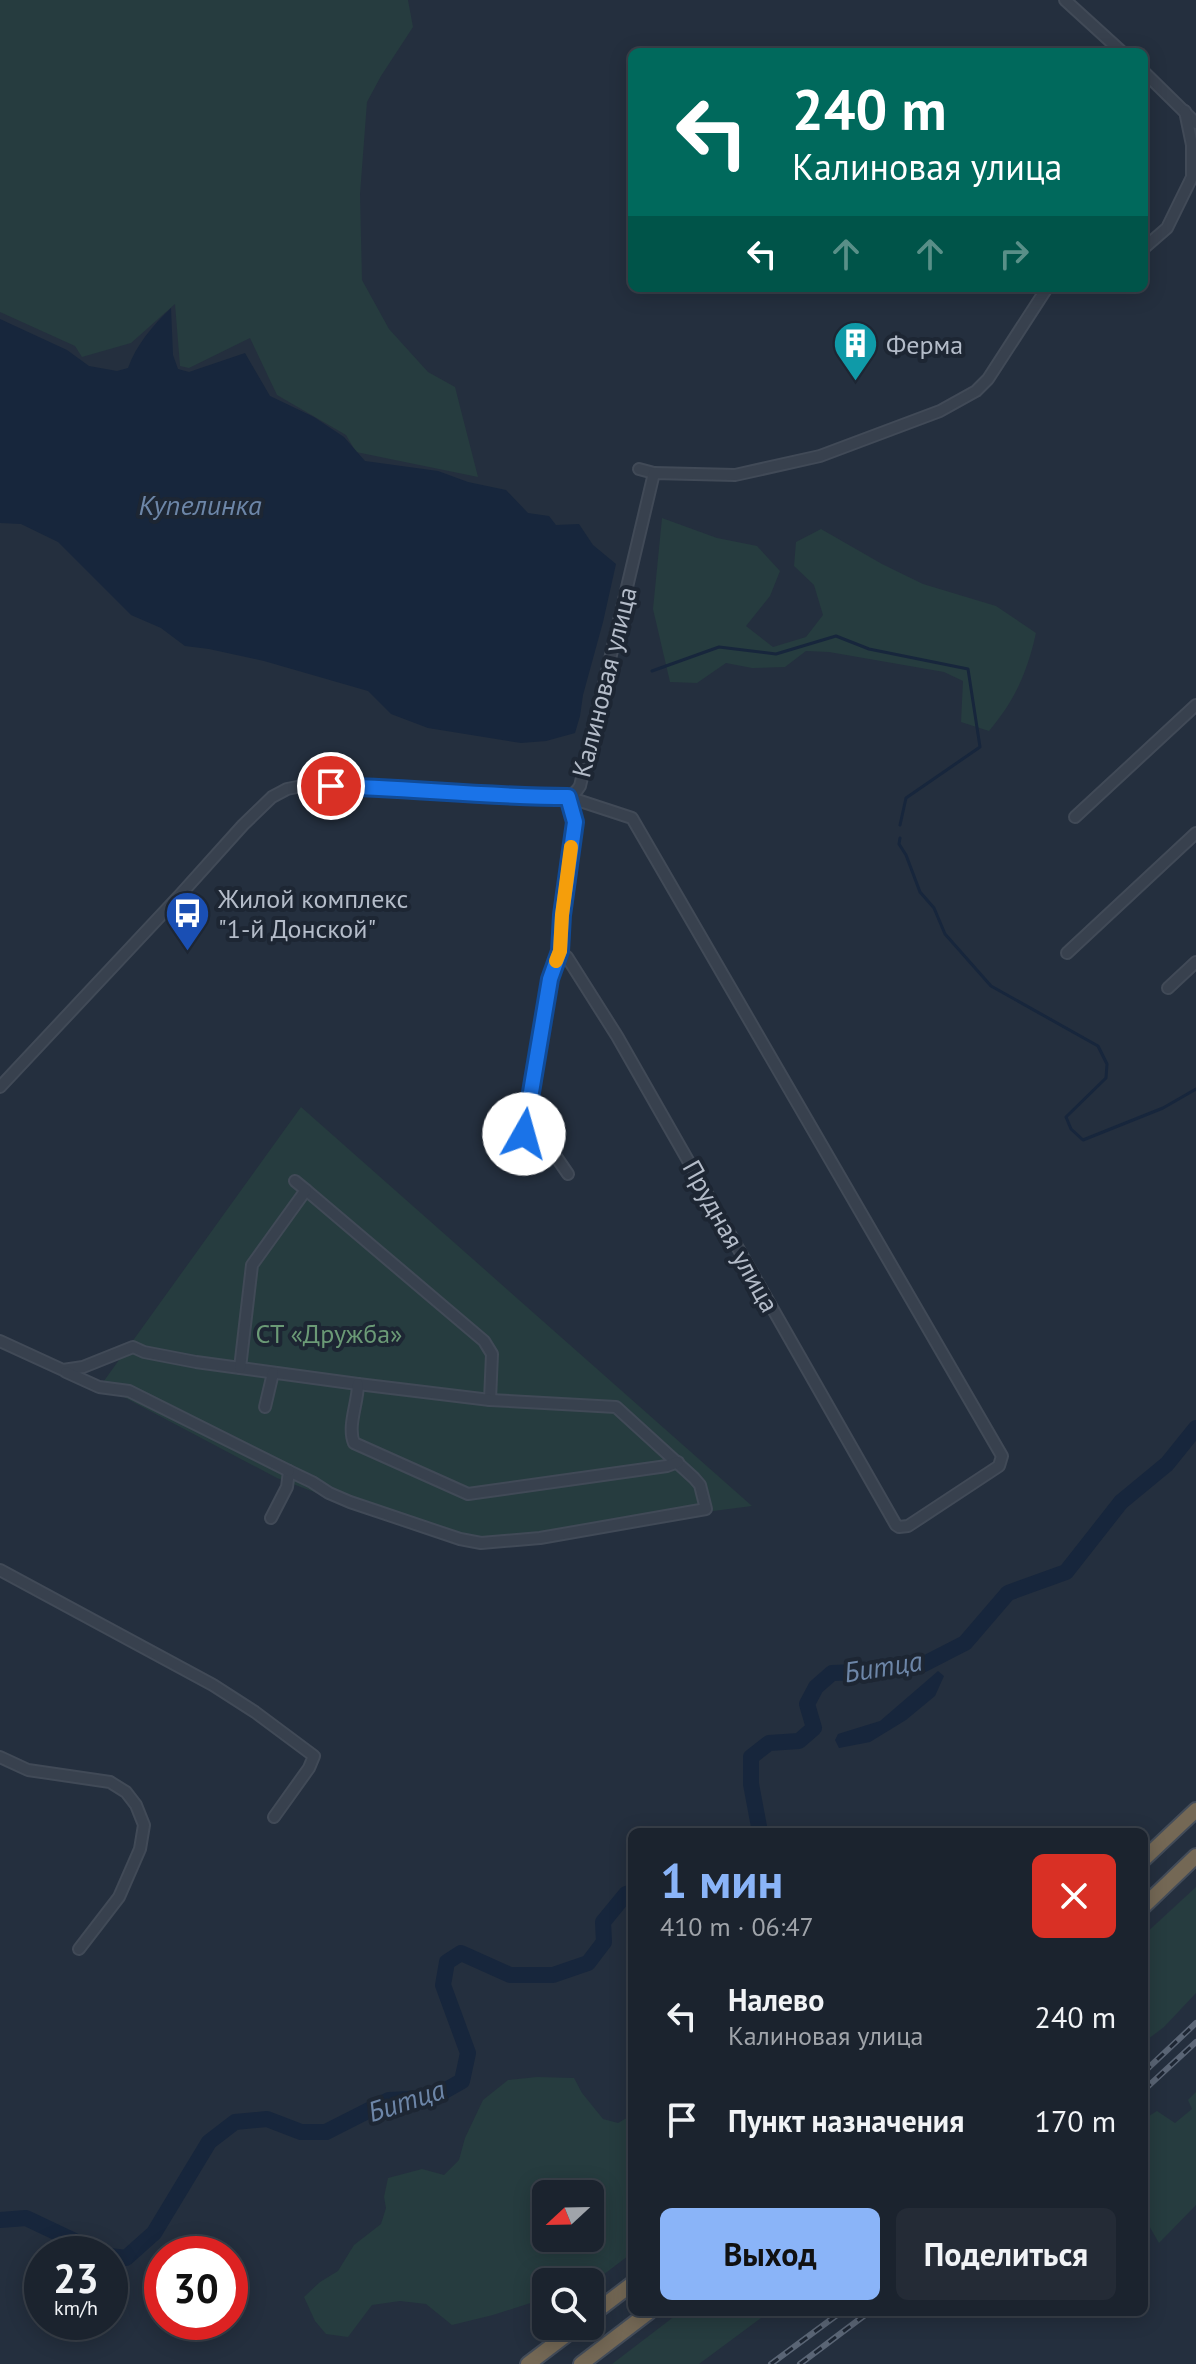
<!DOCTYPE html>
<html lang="ru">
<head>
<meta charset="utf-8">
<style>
	body { margin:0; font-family:"PT Sans",sans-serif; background:#242b36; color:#f1f3f6; height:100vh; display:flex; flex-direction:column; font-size:30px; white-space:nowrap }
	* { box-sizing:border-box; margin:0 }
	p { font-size:26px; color:#a0a4aa }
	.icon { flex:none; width:44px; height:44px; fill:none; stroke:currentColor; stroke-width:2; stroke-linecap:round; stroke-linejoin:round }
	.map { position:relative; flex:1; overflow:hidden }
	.sheet { position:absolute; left:628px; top:1828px; width:520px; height:488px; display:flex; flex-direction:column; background:#1b232e; border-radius:12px; box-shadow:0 4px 20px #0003,0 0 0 2px #39404a }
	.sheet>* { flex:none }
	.banner { position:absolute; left:628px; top:48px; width:520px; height:244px; border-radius:12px; box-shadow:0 4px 20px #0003,0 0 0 2px #39404a; background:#00695c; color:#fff; overflow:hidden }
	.needle { width:52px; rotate:248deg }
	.buttons { position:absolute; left:532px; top:2180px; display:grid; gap:16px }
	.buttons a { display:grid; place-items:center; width:72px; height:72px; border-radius:12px; background:#1b232e; box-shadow:0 4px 20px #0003,0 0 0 2px #39404a; font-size:40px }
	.speed { position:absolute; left:24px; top:2236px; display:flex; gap:16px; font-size:40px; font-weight:700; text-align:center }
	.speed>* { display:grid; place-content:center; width:104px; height:104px; border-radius:50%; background:#1b232e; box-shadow:0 4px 20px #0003,0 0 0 2px #39404a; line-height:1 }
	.speed small { font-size:20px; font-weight:400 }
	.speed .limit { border:12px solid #d22; background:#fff; color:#111 }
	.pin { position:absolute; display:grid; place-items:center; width:68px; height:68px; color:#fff; margin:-34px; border:4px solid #fff; border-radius:50%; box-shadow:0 2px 8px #0007 }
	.me { position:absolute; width:88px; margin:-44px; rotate:7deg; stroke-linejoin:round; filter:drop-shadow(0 0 6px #0008) }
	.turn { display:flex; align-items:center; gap:28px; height:168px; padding:0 32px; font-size:36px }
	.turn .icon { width:104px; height:104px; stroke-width:2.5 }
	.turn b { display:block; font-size:56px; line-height:68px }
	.lanes { display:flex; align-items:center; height:76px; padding:0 32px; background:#0003; justify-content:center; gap:40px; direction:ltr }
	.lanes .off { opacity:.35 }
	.round { display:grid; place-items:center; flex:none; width:84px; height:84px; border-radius:12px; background:#242b36 }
	.headline { display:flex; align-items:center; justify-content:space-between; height:136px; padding:0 32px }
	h1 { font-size:48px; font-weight:600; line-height:60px; color:#8ab4f8 }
	.primary-button { display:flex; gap:16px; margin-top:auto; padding:16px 32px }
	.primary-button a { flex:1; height:92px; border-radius:12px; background:#8ab4f8; color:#111; font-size:32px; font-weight:600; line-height:92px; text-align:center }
	.primary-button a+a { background:#242b36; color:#f1f3f6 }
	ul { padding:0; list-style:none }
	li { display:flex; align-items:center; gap:24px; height:104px; padding:0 32px }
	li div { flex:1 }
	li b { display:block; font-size:30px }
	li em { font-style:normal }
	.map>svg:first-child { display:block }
</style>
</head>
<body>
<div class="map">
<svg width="1196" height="2364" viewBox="0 0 1196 2364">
	<rect width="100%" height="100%" fill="#242f3e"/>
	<g fill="#263c3f" fill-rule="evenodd">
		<path d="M0,0h408l5,27 -32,49 -14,26 -7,92 2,86 27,49 39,43 27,15 23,90 -122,-25 -10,-17 -69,-40 -27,-57 -61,30 -9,-2 -5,-62 -44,39 -49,14 -7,-11 -75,-34z"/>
		<path d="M662,518l55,20 40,8 23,25 -10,25 -24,30 27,21 33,-10 17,-22 -9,-30 -20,-19 2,-24 25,-13 61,35 41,20 73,22 40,27c-9,40 -21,67 -47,98l-28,-9 2,-41 -19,-9 -115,-20 -23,-1 -21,16 -33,1 -26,-5 -29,20 -27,-1 -17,-73z"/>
		<path d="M301,1107l451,399 -270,35 -123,-32 -82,-31 -176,-93z"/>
		<path d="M1196,1887v106l-32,34 -20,15v-107z"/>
		<path d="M537,2077l37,1 8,15 21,26 15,4 14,-8v138l-37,28 -5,2 -44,-1v16l-53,17 -41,10 -26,-21 -26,-3 -28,4 -24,32 -22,-3 -11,-13 -11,-24 16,-15 18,-11 16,-26 27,-21 5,-16 -2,-11 4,-19 34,-9 22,6 15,-15 6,-22 18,-38 25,-20zM590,2194v44h-44v-44z"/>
		<path d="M1196,2092v113l-37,38 -15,-26v-98l13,-8 18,12 17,-14 -4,-9z"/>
		<path d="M680,2312h89l-70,52h-87z"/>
	</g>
	<g fill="#17263c">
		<path d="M171,308l2,47 5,14 11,3 56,-19 25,43 44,21 30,20 21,24 73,10 30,11 38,8 22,23 21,3 7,9 23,-1 14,21 23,19 -13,58 -20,73 -3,21 -5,17 -29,8 -25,2 -93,-15 -37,-14 -23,-23 -104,-30 -55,-12 -24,-3 -24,-18 -30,-13 -73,-73 -37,-18 -21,-1v-204l67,31 22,16 28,5 11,-3c8,-23 25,-43 43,-60z"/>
		<path d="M938,1671l6,5 -9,20 -29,24 -36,22 -31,6 -4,-8 3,-6 42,-13z"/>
	</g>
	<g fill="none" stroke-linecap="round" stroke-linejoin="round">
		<g stroke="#17263c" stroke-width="3">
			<path d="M652,671l67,-24 57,7 60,-18 33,13 99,20 12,78 -74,51 -6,27"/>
			<path d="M900,838l-1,6 7,11 14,37 14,16 11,26 46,52 107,60 9,18 -1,14 -40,39 5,12 12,11 80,-32 33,-19"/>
		</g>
		<g stroke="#17263c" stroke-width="16">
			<path d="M760,1832l-9,-48v-27l18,-14 30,-2 15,-13 -7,-24 9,-17 16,-14 51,-2 41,-7 41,-21 43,-50 58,-21 55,-70 46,-38 29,-36"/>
			<path d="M0,2220l26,-2 76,36"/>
			<path d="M110,2256l16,2 28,-25 55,-91 26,-20 32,-3 34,13h25l63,-32 43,-2 30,-17 6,-28 -25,-68 4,-23 14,-9 49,22h43l35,-12 16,-21 -1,-20 23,-28 6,-2"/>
		</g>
		<defs>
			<g id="minor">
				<path d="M1065,0l57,52"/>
				<path d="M1144,72l52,51"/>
				<path d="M1144,248l23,-20 25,-51v-32l-7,-34"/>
				<path d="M639,469l15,4"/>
				<path d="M1075,817l121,-112"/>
				<path d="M560,951l7,6 50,79 279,489 3,2 9,-1 91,-60 3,-10 -370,-638 -64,-21"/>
				<path d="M1067,953l129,-120"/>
				<path d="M1168,988l28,-26"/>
				<path d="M0,1087l180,-192 63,-70 29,-28 15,-8 20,-4 231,12c16,0 33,5 42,-11l74,-313 81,2 85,-19 120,-45 36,-20 12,-12 59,-91"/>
				<path d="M568,1174l-11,-16 -33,-24 26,-155 10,-28 2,-36 13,-93 -7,-25"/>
				<path d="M306,1190l178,151 8,13 -2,46"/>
				<path d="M0,1341l63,29 20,-3 50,-20 11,5 52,10 162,22 132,16 126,7 78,71 6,7 6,24 -166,29 -59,5 -21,-4 -110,-37 -21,-9 -17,-11 -23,-11 -2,16 -16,31"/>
				<path d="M240,1368l12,-103 54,-75 -11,-9"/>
				<path d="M66,1372l33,15 30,4 160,80"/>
				<path d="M358,1384c0,19 -11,42 -4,59l114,51 199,-28 11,-4"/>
				<path d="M265,1407l8,-34"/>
				<path d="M0,1570l213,115 42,27 59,44 -5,12 -35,49"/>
				<path d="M0,1757l28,13 82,12 16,10 10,13 8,20 -4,24 -21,48 -40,52"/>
			</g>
			<g id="highway">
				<path d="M1144,1859l52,-49"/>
				<path d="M1144,1906l52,-50"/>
				<path d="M590,2316l42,-32"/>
				<path d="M528,2364l50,-38"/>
				<path d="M581,2364l68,-52"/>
			</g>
		</defs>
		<use href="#minor" stroke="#414a57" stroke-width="14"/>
		<use href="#highway" stroke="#434c59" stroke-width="18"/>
		<use href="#minor" stroke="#38414e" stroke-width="10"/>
		<use href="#highway" stroke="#746855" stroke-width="14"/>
		<defs>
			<g id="rail">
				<path d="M1144,2072l52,-49"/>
				<path d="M1144,2090l52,-48"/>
				<path d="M771,2364l70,-52"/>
				<path d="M800,2364l69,-52"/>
			</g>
		</defs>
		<use href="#rail" stroke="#5a6575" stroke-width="6"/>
		<use href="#rail" stroke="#1d2633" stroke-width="3" stroke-dasharray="9" stroke-linecap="butt"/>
	</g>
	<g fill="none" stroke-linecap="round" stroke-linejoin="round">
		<defs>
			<path id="route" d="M331,786c79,2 158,11 237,11l7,25 -13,93 -2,36 -10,28 -26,155"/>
		</defs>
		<use href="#route" stroke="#114b97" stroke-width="20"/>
		<use href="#route" stroke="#1a73e8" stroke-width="14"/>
		<path stroke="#f59e0b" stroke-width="14" d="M556,961l4,-10 2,-36 9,-68"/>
	</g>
	<defs>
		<symbol id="building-pin" viewBox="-11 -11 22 30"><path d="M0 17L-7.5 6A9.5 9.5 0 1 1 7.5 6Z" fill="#0f9aa8" stroke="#1d2633"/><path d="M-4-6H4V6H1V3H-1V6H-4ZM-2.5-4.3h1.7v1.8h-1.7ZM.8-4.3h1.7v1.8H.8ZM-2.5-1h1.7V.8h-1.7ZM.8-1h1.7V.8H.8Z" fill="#fff"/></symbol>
		<symbol id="bus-pin" viewBox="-11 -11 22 30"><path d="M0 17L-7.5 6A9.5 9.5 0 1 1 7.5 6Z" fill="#1a4fb4" stroke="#1d2633"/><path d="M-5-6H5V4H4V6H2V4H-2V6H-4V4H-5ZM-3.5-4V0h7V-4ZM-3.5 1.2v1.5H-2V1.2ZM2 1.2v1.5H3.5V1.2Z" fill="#fff"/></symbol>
	</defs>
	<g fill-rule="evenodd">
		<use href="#building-pin" x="830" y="318" width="51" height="69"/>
		<use href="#bus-pin" x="162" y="888" width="51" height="69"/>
	</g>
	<g text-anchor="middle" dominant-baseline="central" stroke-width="8" stroke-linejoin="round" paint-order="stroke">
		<g font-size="26" fill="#b4bcc9" stroke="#1d2633" text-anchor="start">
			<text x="886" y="344">Ферма</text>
			<text x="218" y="898">Жилой комплекс<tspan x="218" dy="30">"1-й Донской"</tspan></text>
		</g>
		<g font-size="26" fill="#b4bcc9" stroke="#1d2633">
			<text transform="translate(604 682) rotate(-76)">Калиновая улица</text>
			<text transform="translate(731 1236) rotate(61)">Прудная улица</text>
		</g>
		<g font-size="26" fill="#6b9a76" stroke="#1d2633">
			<text x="329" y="1333">СТ «Дружба»</text>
		</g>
		<g font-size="28" font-style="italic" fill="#6d86a8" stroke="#1d2633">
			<text x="200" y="504">Купелинка</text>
			<text transform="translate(883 1666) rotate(-9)">Битца</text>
			<text transform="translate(406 2100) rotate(-18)">Битца</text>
		</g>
	</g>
</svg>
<div class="buttons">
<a><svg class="needle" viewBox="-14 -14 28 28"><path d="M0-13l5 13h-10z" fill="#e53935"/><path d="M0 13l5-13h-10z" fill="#a0a4aa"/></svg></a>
<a><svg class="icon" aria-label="search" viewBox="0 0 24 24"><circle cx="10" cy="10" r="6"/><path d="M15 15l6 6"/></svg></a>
</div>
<div class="speed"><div>23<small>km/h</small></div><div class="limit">30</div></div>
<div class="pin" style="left:331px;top:786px;background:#d93025"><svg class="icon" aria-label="arrive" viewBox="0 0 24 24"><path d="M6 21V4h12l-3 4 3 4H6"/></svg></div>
<svg class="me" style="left:524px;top:1134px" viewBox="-20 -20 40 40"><circle r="19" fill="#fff"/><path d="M0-13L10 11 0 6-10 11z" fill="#1a73e8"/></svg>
<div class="banner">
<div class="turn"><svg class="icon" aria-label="left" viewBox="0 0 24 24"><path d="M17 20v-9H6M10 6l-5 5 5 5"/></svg><div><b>240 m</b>Калиновая улица</div></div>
<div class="lanes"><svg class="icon" aria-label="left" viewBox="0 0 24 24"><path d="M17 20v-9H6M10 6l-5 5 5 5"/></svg><svg class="icon off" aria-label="ahead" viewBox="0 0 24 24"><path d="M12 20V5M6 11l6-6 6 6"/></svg><svg class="icon off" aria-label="ahead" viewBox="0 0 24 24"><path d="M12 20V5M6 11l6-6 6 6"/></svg><svg class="icon off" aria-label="right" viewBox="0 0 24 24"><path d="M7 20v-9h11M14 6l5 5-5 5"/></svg></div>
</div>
<section class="sheet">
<div class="headline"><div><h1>1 мин</h1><p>410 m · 06:47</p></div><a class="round" style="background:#d93025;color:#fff"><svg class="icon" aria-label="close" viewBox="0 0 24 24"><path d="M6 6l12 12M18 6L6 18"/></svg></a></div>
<ul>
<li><svg class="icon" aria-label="left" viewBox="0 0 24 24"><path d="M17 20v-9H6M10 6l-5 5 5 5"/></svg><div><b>Налево</b><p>Калиновая улица</p></div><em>240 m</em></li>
<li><svg class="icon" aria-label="arrive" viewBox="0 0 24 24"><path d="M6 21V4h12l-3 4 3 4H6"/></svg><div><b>Пункт назначения</b></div><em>170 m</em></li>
</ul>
<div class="primary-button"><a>Выход</a><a>Поделиться</a></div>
</section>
</div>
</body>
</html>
